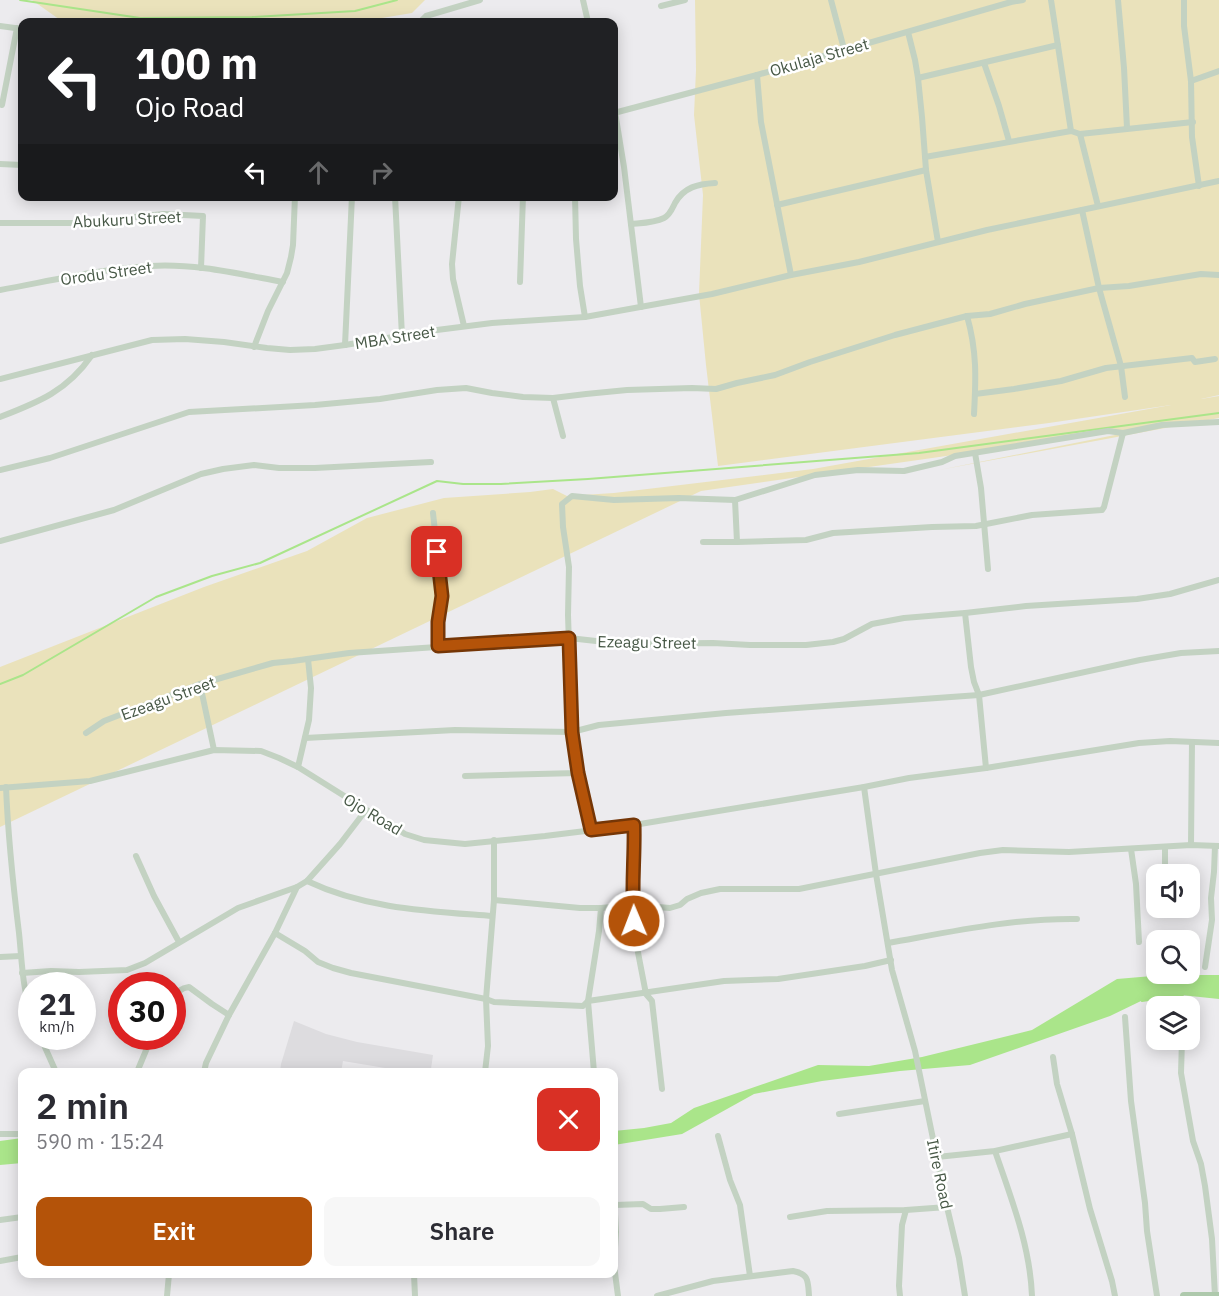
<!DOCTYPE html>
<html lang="en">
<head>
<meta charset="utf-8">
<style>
	body { margin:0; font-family:"IBM Plex Sans",sans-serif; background:#f7f7f7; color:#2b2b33; height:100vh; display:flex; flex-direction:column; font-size:22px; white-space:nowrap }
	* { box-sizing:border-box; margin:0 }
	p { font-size:20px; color:#7c7c81 }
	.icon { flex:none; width:33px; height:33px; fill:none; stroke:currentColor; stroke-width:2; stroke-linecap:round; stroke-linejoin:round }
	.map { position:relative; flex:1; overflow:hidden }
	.details { position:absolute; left:18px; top:1068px; width:600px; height:210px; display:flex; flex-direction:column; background:#fff; border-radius:12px; box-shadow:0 3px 15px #0003 }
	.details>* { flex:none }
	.hud { position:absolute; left:18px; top:18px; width:600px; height:183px; border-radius:12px; box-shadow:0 3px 15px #0003; background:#202124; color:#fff; overflow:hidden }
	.tools { position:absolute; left:1146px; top:864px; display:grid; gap:12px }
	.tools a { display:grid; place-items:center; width:54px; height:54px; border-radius:12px; background:#fff; box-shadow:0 3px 15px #0003; font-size:30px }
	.speed { position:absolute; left:18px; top:972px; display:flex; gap:12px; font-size:30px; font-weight:700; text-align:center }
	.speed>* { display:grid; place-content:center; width:78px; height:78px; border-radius:50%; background:#fff; box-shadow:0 3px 15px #0003; line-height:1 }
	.speed small { font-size:15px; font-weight:400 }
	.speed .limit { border:9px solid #d22; background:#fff; color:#111 }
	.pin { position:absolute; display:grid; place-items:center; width:51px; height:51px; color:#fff; margin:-26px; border-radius:12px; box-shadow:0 3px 9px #0006 }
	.me { position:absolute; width:66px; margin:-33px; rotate:359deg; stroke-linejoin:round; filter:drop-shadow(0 0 4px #0008) }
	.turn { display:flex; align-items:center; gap:21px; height:126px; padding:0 18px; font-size:27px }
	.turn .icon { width:78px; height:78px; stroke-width:2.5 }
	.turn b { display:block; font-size:42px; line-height:51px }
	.lanes { display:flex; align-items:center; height:57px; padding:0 18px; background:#0003; justify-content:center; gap:30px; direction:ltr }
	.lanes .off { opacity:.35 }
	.round { display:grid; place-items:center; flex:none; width:63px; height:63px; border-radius:12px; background:#f7f7f7 }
	.overview { display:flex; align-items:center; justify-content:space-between; height:102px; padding:0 18px }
	h1 { font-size:36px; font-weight:600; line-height:45px }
	.cta { display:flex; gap:12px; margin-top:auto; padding:12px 18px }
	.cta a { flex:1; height:69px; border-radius:12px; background:#b45309; color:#fff; font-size:24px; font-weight:600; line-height:69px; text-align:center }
	.cta a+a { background:#f7f7f7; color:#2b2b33 }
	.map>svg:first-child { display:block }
</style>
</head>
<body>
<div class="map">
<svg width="1219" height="1296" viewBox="0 0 1219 1296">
	<rect width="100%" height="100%" fill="#ecebee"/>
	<path fill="#dddcdf" d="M294,1021l32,13 31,8 76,13 -2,14 -4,3h-18l-66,-11 -2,11h-61l1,-8z"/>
	<g fill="#eae2bb">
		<path d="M32,0h393l-13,13 -54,9h-295z"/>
		<path d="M695,0h524v395l-18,4 18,-3v22l-280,52 231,-46 -469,67 -701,336v-160l204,-80 103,-36 60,-33 77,-20 86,-6 23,-3 14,7 47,-3 199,-24 358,-64 -122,18 -331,43 -12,-101 -7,-71 4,-99 -9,-80 2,-45z"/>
	</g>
	<g fill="#aae58a">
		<path d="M1164,975h55v24l-38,-4 -40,6 -31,15 -140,49 -70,6 -78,10 -68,13 -72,40 -68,11v-14l30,-3 27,-5 23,-15 124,-43 51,1 53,-9 110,-27 85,-51z"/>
		<path d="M22,1138v25l-22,2v-24z"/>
	</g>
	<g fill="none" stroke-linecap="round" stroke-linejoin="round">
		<g stroke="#aae58a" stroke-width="2">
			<path d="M20,0l120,18 112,-1 103,-6 42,-11"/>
			<path d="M0,684l23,-9 133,-78 56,-21 48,-13 177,-82 26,3h38l87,-5 331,-26 300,-40"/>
			<path d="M1142,1001l41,-6"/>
		</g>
		<g stroke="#c3d2c2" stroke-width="6">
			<path d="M583,0l5,22"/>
			<path d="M831,0l13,49"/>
			<path d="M1051,0l20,131"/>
			<path d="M1118,0l6,68 3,60"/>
			<path d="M1184,0v26l7,55 1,56 7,49"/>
			<path d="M661,6l24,-6"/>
			<path d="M412,22l9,-1 5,-5 54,-16"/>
			<path d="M0,26l22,3"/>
			<path d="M908,32l7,28 3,18 4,39 4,53 12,72"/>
			<path d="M984,63l15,43 10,35"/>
			<path d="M757,75l4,47 30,153"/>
			<path d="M918,78l140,-33"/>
			<path d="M1191,81l28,-10"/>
			<path d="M2,105l15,-77"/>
			<path d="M615,112l9,55 17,140"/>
			<path d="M614,113l143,-38 254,-73 12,-2"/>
			<path d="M1080,134l18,72"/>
			<path d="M925,157l146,-26 9,3 113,-12"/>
			<path d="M0,164l22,1"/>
			<path d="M395,196l7,140"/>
			<path d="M459,196l-7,68 1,15 11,47"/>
			<path d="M575,196l1,43 4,47 5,31"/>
			<path d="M777,205l149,-35"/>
			<path d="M1082,210l17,78 22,78 4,31"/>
			<path d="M0,223h76l88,-9 39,2 -2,52"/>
			<path d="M631,224c10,-1 23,-1 33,-6 6,-3 8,-9 11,-15 9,-16 23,-19 40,-20"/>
			<path d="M520,282l3,-86"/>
			<path d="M0,290c50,-9 100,-21 150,-24 44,-3 89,8 133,16"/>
			<path d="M967,316c10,35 9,62 7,98"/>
			<path d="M345,345l7,-149"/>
			<path d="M254,347l14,-36 19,-38 4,-16 2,-12 2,-49"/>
			<path d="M0,379l152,-39 33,-1 39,3 43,6 23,2 25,-1 30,-4 84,-14 63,-8 93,-6 127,-23 79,-19 68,-13 128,-32 232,-49"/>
			<path d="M975,394l39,-5 47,-8 45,-13 86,-10 3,4 20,-3"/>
			<path d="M553,398l10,38"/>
			<path d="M0,417c39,-15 67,-26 92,-62"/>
			<path d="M975,453l6,35 7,81"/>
			<path d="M0,470l50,-12 139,-46 126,-7 65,-6 57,-9 29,-2 26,5 31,4 30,1 33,-4 41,-4 65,-2 24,1 21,-6 38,-8 35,-13 85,-27 72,-19 23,-2 35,-10 74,-16 30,-2 72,-12 18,1"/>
			<path d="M735,500l2,42"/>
			<path d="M433,513l9,83 -4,26v24"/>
			<path d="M0,541l114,-31 87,-36 22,-5 31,-4 25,3h36l116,-6"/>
			<path d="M703,542h34l69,-2 27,-7 99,-6 44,-1 56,-11 70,-5 2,-3 19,-74"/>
			<path d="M965,613l6,54 3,15 5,13 7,73"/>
			<path d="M200,684l14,66"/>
			<path d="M86,733l18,-12 96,-37 73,-21 20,-2 56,-8 220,-15 54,6 90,-1 37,2h56l27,-3 11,-3 28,-15 32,-6 61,-5 61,-7 111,-7 33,-5 49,-14"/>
			<path d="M305,738l150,-8 117,2 27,-7 127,-12 253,-18 161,-35 41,-7 38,-2"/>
			<path d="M298,767l11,-47 2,-32 -3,-29"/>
			<path d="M465,776l113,-3"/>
			<path d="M6,787c2,49 7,97 13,146 3,28 3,55 13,82"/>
			<path d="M864,787l12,87 16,96 23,81 32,156 12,51 6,38"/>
			<path d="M0,788l90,-7 124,-31 47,1 18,7 19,9 107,67 19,6 41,4 80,-8 89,-11 230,-38 45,-9 77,-10 153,-25 31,-2 49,2"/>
			<path d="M634,825l1,26 -2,54 2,32 11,57 6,7 10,88"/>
			<path d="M591,830l-13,-57 -6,-41 -4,-117 1,-48 -6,-40 -1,-23 10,-8 42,4 65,-2 56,2 80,-25 43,-5 46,1 38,-9 13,-6 153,-25 15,2 39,-8 57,-3"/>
			<path d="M1191,845l1,-103"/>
			<path d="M1131,849l5,35 3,58"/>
			<path d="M136,856l18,40 25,46"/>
			<path d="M1165,874v-27"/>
			<path d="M307,881c59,28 121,30 185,35"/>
			<path d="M494,900l86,8h21l32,-3 37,3 10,-3 7,-6 14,-6 19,-4h79l181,-36 23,-3 66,2 122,-7 28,1"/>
			<path d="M275,933l30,18 13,11 15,6 18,5 135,26 8,3 89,4 5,-5 136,-20 54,-2 87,-13 26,-6"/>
			<path d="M888,943c62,-11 125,-25 189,-24"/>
			<path d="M0,957l21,-1"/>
			<path d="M1205,967l7,-47 -1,-22 3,-26 1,-26"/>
			<path d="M22,973l29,-2 28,1 48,-2 18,-7 93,-55 59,-21"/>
			<path d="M172,999c5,-7 9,-11 17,-12l23,17 17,11"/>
			<path d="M1125,1017l6,84 14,102 2,28 10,65"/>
			<path d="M40,1036l16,36"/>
			<path d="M1182,1040l-1,33 12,68 8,23 4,22 7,53 3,57"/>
			<path d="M1053,1057l4,27 15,50 18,75 22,72 3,15"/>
			<path d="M137,1072l15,-36"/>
			<path d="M204,1072l2,-9 23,-48 46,-82 22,-46 10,-6 33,-37 26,-34"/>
			<path d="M485,1072l3,-26 -2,-47 8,-99v-60"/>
			<path d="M594,1072l-6,-71 11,-70 2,-23"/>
			<path d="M839,1114l86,-13"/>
			<path d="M0,1134h22"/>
			<path d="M718,1136l12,44 10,25 10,71"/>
			<path d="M995,1151c16,47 35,94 37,145"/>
			<path d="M937,1157l58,-6 77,-17"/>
			<path d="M614,1195l2,37 -2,33 4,31"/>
			<path d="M615,1205l28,-1 8,5h9l24,-2"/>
			<path d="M790,1217l37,-6 79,-1 41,-3"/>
			<path d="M0,1220l22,-3"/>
			<path d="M0,1261l22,-4"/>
			<path d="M414,1274l1,22"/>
			<path d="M167,1296l2,-22"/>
			<path d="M657,1296l56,-15 80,-10c16,3 15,10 16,25"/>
			<path d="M900,1296l-1,-10 3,-61 4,-15"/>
		</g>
		<path stroke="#aec9ac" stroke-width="8" d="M1184,1296h35"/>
	</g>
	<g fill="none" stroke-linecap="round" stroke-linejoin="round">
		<defs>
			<path id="route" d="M437,552l5,44 -4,26v24l131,-8 3,94 6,41 13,57 43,-5c1,31 -3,64 0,96"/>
		</defs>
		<use href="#route" stroke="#753606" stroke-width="15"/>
		<use href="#route" stroke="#b45309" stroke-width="10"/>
	</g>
	<g text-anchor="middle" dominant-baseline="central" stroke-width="5" stroke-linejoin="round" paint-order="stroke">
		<g font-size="16" fill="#465745" stroke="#fff">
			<text transform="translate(819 57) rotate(-16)">Okulaja Street</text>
			<text transform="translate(127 219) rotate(-3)">Abukuru Street</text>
			<text transform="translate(106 273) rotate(-8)">Orodu Street</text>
			<text transform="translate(395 337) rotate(-9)">MBA Street</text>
			<text transform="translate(647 642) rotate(1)">Ezeagu Street</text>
			<text transform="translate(168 698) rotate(-20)">Ezeagu Street</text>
			<text transform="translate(373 814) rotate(31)">Ojo Road</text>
			<text transform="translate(940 1174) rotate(78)">Itire Road</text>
		</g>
	</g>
</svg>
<div class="tools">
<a><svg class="icon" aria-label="sound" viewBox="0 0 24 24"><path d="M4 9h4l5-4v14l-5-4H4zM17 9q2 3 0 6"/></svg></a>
<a><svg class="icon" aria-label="search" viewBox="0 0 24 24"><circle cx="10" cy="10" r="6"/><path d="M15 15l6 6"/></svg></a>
<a><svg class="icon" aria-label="layers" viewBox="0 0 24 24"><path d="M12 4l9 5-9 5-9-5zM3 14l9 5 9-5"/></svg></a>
</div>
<div class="speed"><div>21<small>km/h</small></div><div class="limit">30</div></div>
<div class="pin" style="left:437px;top:552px;background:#d93025"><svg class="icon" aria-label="arrive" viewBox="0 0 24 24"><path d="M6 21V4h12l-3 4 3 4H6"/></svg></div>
<svg class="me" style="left:634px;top:921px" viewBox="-20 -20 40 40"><circle r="17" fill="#b45309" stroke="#fff" stroke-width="3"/><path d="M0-11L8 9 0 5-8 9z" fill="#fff"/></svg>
<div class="hud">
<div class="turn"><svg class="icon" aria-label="left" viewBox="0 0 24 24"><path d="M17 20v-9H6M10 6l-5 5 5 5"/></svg><div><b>100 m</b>Ojo Road</div></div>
<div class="lanes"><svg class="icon" aria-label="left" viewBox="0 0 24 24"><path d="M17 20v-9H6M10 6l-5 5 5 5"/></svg><svg class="icon off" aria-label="ahead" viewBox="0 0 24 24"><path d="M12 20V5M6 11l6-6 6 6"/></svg><svg class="icon off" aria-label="right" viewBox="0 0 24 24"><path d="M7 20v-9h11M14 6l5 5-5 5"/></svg></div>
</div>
<section class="details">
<div class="overview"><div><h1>2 min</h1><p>590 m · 15:24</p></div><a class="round" style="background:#d93025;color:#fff"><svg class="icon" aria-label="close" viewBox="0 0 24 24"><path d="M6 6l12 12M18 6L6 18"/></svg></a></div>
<div class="cta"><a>Exit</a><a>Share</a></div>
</section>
</div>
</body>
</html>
